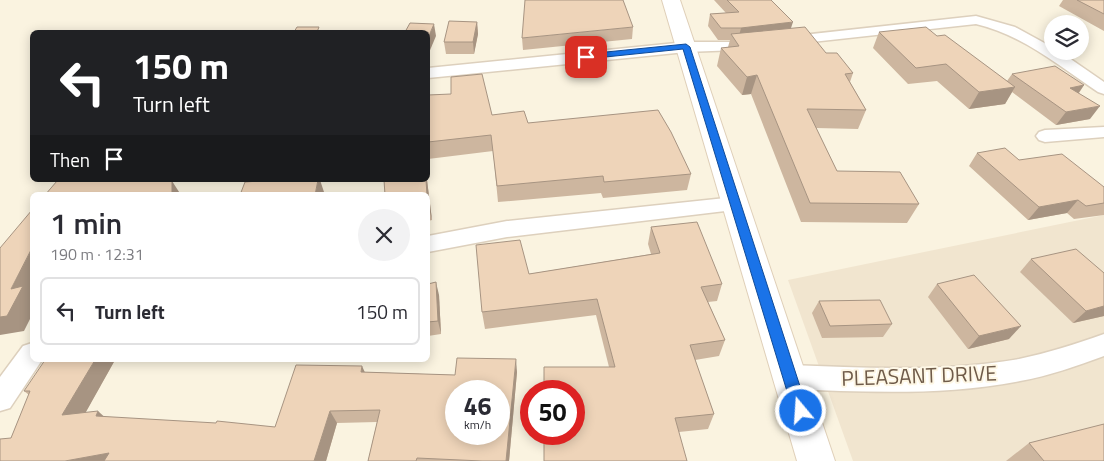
<!DOCTYPE html>
<html lang="en">
<head>
<meta charset="utf-8">
<style>
	body { margin:0; font-family:"Titillium Web",sans-serif; background:#f2f2f3; color:#2b2b33; height:100vh; display:flex; flex-direction:column; font-size:19px; white-space:nowrap }
	* { box-sizing:border-box; margin:0 }
	p { font-size:16px; color:#7c7c81 }
	.icon { flex:none; width:28px; height:28px; fill:none; stroke:currentColor; stroke-width:2; stroke-linecap:round; stroke-linejoin:round }
	.map { position:relative; flex:1; overflow:hidden }
	.sheet { position:absolute; left:30px; top:192px; width:400px; height:170px; display:flex; flex-direction:column; background:#fff; border-radius:8px; box-shadow:0 2px 12px #0003 }
	.sheet>* { flex:none }
	.hud { position:absolute; left:30px; top:30px; width:400px; height:152px; border-radius:8px; box-shadow:0 2px 12px #0003; background:#202124; color:#fff; overflow:hidden }
	.fabs { position:absolute; left:1044px; top:15px; display:grid; gap:10px }
	.fabs a { display:grid; place-items:center; width:45px; height:45px; border-radius:50%; background:#fff; box-shadow:0 2px 12px #0003; font-size:25px }
	.speed { position:absolute; left:445px; top:380px; display:flex; gap:10px; font-size:25px; font-weight:700; text-align:center }
	.speed>* { display:grid; place-content:center; width:65px; height:65px; border-radius:50%; background:#fff; box-shadow:0 2px 12px #0003; line-height:1 }
	.speed small { font-size:12px; font-weight:400 }
	.speed .limit { border:8px solid #d22; background:#fff; color:#111 }
	.pin { position:absolute; display:grid; place-items:center; width:42px; height:42px; color:#fff; margin:-21px; border-radius:10px; box-shadow:0 2px 8px #0006 }
	.me { position:absolute; width:55px; margin:-28px; rotate:342deg; stroke-linejoin:round; filter:drop-shadow(0 0 4px #0008) }
	.turn { display:flex; align-items:center; gap:18px; height:105px; padding:0 20px; font-size:22px }
	.turn .icon { width:65px; height:65px; stroke-width:2.5 }
	.turn b { display:block; font-size:35px; line-height:42px }
	.then { display:flex; align-items:center; height:48px; padding:0 20px; background:#0003; gap:10px; font-size:19px }
	.round { display:grid; place-items:center; flex:none; width:52px; height:52px; border-radius:26px; background:#f2f2f3 }
	.overview { display:flex; align-items:center; justify-content:space-between; height:85px; padding:0 20px }
	h1 { font-size:30px; font-weight:600; line-height:38px }
	ul { padding:0; list-style:none }
	li { display:flex; align-items:center; gap:15px; height:68px; margin:0 10px 8px; padding:0 10px; border:2px solid #e1e1e2; border-radius:8px }
	li div { flex:1 }
	li b { display:block; font-size:19px }
	li em { font-style:normal }
	.map>svg:first-child { display:block }
</style>
</head>
<body>
<div class="map">
<svg width="1104" height="461" viewBox="0 0 1104 461">
	<rect width="100%" height="100%" fill="#faf3e0"/>
	<path fill="#f1e5cf" d="M1104,215v246h-251l-65,-181z"/>
	<g fill="none" stroke-linecap="round" stroke-linejoin="round">
		<defs>
			<g id="street">
				<path d="M976,16l39,11 33,18 4,2v4h7l45,31v12l-6,-2c-39,-26 -75,-57 -122,-68l-238,26 -52,2 -258,26v-10l258,-26h52z"/>
				<path d="M1104,127v10l-59,5 -6,-2 -3,-4 3,-4 6,-2z"/>
				<path d="M735,197l7,2 3,5 -3,5 -235,28 -79,15v-16l79,-15z"/>
				<path d="M1104,334v22c-28,10 -55,20 -84,25 -76,15 -154,11 -230,8l-9,-4 -4,-8 4,-8 9,-4c76,3 154,7 229,-6 29,-6 57,-15 85,-25z"/>
				<path d="M32,343v17h10l-32,48 -10,3v-34l23,-31z"/>
			</g>
			<path id="secondary" d="M662,0h18l155,461h-38z"/>
		</defs>
		<use href="#street" stroke="#ddd0bd" stroke-width="3"/>
		<use href="#secondary" stroke="#dfcfb8" stroke-width="2"/>
		<use href="#street" fill="#fff" fill-rule="evenodd"/>
		<use href="#secondary" fill="#fff" fill-rule="evenodd"/>
	</g>
	<g fill="#cdb69f">
		<path d="M714,0h57l20,29 62,44 -3,9 16,28 -8,19 -42,-1 21,43 82,33 -12,19 -106,-1 -50,-128 -9,1 -25,-29 4,-18 7,-1 2,-7h-12l-10,-14 2,-12 16,-1z"/>
		<path d="M1063,0h41v31l-45,-25z"/>
		<path d="M477,22l1,12 -4,20h-28l-2,-12z"/>
		<path d="M633,27l-1,12 -109,11 -1,-12z"/>
		<path d="M879,32l58,4 70,45 5,-7 72,11 -5,8 11,26 -34,6 -44,-33 -7,12 -36,5 -32,-28 -29,3 -35,-36z"/>
		<path d="M428,95l64,20 36,8 163,51 -4,16 -84,8 -2,-5 -103,9 -5,-51 -65,8z"/>
		<path d="M977,153l42,7 85,27v28l-30,4 -7,-6 -39,7 -59,-54z"/>
		<path d="M384,180h43l5,40 -4,1v-26z"/>
		<path d="M651,227l71,57 -5,17 -9,1 17,38 -6,16 -24,4 19,54 -6,15 -29,3 -70,-65 -13,-52 -111,14 -3,-17 47,-38 122,-20 -3,-10z"/>
		<path d="M1031,259l73,14v43l-31,7 -53,-51z"/>
		<path d="M428,284l11,11 2,39 -13,2z"/>
		<path d="M937,284l72,55 -41,10 -40,-52z"/>
		<path d="M819,301l73,23 -9,13 -61,1 -10,-25z"/>
		<path d="M115,360l-30,53 20,4 170,10 90,-55 90,3 62,-3 -8,89h-141l9,-39 -40,1 -11,38h-326l11,-23 18,-43 -5,-4z"/>
		<path d="M1029,443l75,18h-98z"/>
	</g>
	<g fill="#a79482">
		<path d="M477,22l1,12 -4,20 -1,-12z"/>
		<path d="M793,22l-4,12 -51,6 3,-12z"/>
		<path d="M434,24l2,12 -8,19v-17z"/>
		<path d="M757,75l-6,19 -9,1 5,-18z"/>
		<path d="M1084,85l-9,13 -5,-10z"/>
		<path d="M1015,87l-10,17 -36,5 10,-17z"/>
		<path d="M1100,106l-10,13 -34,6 10,-13z"/>
		<path d="M318,180h2l5,15h-10z"/>
		<path d="M426,180h1l5,40 -4,-16z"/>
		<path d="M172,181l9,14h-9z"/>
		<path d="M1078,200l-11,13 -39,7 11,-13z"/>
		<path d="M32,248v45l-1,2 1,1v19l-8,16 -24,4v-18l11,-28z"/>
		<path d="M436,282l3,13 2,39 -3,-13z"/>
		<path d="M1104,306v10l-31,7 13,-12z"/>
		<path d="M1021,326l-12,13 -41,10 11,-13z"/>
		<path d="M516,359l1,13 -8,89h-3z"/>
		<path d="M95,360h20l-38,68 -15,-13z"/>
		<path d="M362,366l6,13 -7,-7z"/>
		<path d="M98,411l14,13 -16,-8z"/>
		<path d="M330,411l7,12 -11,38h-12z"/>
		<path d="M109,453l9,8h-53z"/>
	</g>
	<g fill="#eed4b9" stroke="#a79482" fill-rule="evenodd">
		<path d="M525,0h98l10,27 -111,11z"/>
		<path d="M727,0h44l22,22 -52,6h-20l-11,-14 29,-2z"/>
		<path d="M1077,0h27v14z"/>
		<path d="M449,21l28,1 -4,20h-29z"/>
		<path d="M410,23l24,1 -6,14v-6h-23z"/>
		<path d="M297,27h22l-2,5h3h-26z"/>
		<path d="M805,27l21,26h11l16,20 -8,1 21,36 -59,-1 30,62 63,1 19,32 -109,-1 -53,-128 -10,2 -26,-29 18,-2 -8,-12z"/>
		<path d="M926,27l11,9 8,-1 70,52 -36,5 -33,-28 -30,4 -37,-36z"/>
		<path d="M1055,66l29,19 -14,3 30,18 -34,6 -54,-38z"/>
		<path d="M482,74l10,41 32,-4 4,12 130,-13 13,22 20,42 -87,8 -1,-6 -106,10 -6,-51 -63,7v-47l23,-1v-17z"/>
		<path d="M1005,148l14,12 43,-6 42,33v16l-18,3 -8,-6 -39,7 -62,-54z"/>
		<path d="M273,180h45l-3,15h-75l5,-13z"/>
		<path d="M384,180h42l1,15h-42z"/>
		<path d="M57,181h115v14h-127z"/>
		<path d="M32,210v38l-21,41 12,-3 -16,30 -7,1v-69z"/>
		<path d="M697,222l25,62 -21,3 24,53 -35,5 24,69 -39,4 12,43h-143v-27h30v-43h-30v-24h71l-18,-68 -115,13 -6,-67 44,-5 9,34 131,-21 -9,-26z"/>
		<path d="M1076,249l28,24v33l-18,5 -55,-52z"/>
		<path d="M974,275l47,51 -42,10 -42,-52z"/>
		<path d="M436,282l2,39 -10,1v-38z"/>
		<path d="M880,300l12,24 -62,2 -11,-25z"/>
		<path d="M457,358l59,1 -10,102h-24l-65,-3 -1,3h-48l12,-51 -50,1 -16,50h-210l5,-8 -44,8h-65v-22l11,-1 19,-47h-6l21,-31h50l-33,55 36,-4 -2,5 120,7 1,-2 58,6 21,-62 66,1 -1,6 94,3zM456,391h43v43h-43z"/>
		<path d="M1104,424v37h-60l-15,-18z"/>
	</g>
	<path fill="#1a73e8" stroke="#114b97" d="M686,44l4,3 118,364 -2,5 -5,2 -6,-2 -2,-5 -110,-362 -97,10 -4,-2 4,-3z"/>
	<g text-anchor="middle" dominant-baseline="central" stroke-width="4" stroke-linejoin="round" paint-order="stroke">
		<g font-size="21" fill="#6f5b49" stroke="#fef7e5">
			<text transform="translate(919 375) rotate(-2)">PLEASANT DRIVE</text>
		</g>
	</g>
</svg>
<div class="fabs">
<a><svg class="icon" aria-label="layers" viewBox="0 0 24 24"><path d="M12 4l9 5-9 5-9-5zM3 14l9 5 9-5"/></svg></a>
</div>
<div class="speed"><div>46<small>km/h</small></div><div class="limit">50</div></div>
<div class="pin" style="left:586px;top:57px;background:#d93025"><svg class="icon" aria-label="arrive" viewBox="0 0 24 24"><path d="M6 21V4h12l-3 4 3 4H6"/></svg></div>
<svg class="me" style="left:801px;top:411px" viewBox="-20 -20 40 40"><circle r="17" fill="#1a73e8" stroke="#fff" stroke-width="3"/><path d="M0-11L8 9 0 5-8 9z" fill="#fff"/></svg>
<div class="hud">
<div class="turn"><svg class="icon" aria-label="left" viewBox="0 0 24 24"><path d="M17 20v-9H6M10 6l-5 5 5 5"/></svg><div><b>150 m</b>Turn left</div></div>
<div class="then">Then<svg class="icon" aria-label="arrive" viewBox="0 0 24 24"><path d="M6 21V4h12l-3 4 3 4H6"/></svg></div>
</div>
<section class="sheet">
<div class="overview"><div><h1>1 min</h1><p>190 m · 12:31</p></div><a class="round"><svg class="icon" aria-label="close" viewBox="0 0 24 24"><path d="M6 6l12 12M18 6L6 18"/></svg></a></div>
<ul>
<li><svg class="icon" aria-label="left" viewBox="0 0 24 24"><path d="M17 20v-9H6M10 6l-5 5 5 5"/></svg><div><b>Turn left</b></div><em>150 m</em></li>
</ul>
</section>
</div>
</body>
</html>
